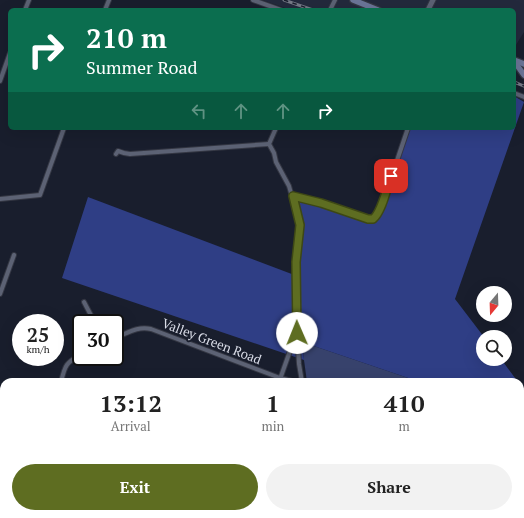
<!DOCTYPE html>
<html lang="en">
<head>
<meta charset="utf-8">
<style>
	body { margin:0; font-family:"PT Serif",serif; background:#f2f2f2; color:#222; height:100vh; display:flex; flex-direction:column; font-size:15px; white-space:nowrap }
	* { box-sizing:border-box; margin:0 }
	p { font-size:13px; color:#767676 }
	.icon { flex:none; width:22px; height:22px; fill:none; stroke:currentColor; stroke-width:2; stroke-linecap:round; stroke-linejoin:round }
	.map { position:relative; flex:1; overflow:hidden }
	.sheet { position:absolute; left:0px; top:378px; width:524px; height:140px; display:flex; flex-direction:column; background:#fff; border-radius:12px 12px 0 0; box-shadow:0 4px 16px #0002 }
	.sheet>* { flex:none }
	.guide { position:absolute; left:8px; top:8px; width:508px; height:122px; border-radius:6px; box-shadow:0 4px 16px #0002; background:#0b6e4f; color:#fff; overflow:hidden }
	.needle { width:26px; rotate:199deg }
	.fabs { position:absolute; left:476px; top:286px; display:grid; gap:8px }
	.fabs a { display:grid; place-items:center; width:36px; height:36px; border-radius:50%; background:#fff; box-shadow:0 4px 16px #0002; font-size:20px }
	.speed { position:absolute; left:12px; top:314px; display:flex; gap:8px; font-size:20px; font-weight:700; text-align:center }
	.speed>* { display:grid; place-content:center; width:52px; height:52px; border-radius:50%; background:#fff; box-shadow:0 4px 16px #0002; line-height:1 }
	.speed small { font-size:10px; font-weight:400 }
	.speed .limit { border:2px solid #111; border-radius:6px; background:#fff; color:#111 }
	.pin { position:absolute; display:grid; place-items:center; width:34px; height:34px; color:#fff; margin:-17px; border-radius:8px; box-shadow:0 2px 6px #0006 }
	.me { position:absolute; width:44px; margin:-22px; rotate:359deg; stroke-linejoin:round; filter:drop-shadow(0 0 3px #0008) }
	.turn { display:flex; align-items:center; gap:14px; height:84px; padding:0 12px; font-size:18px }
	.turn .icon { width:52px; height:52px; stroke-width:2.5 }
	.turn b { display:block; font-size:28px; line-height:34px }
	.lanes { display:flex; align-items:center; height:38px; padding:0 12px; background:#0003; justify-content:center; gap:20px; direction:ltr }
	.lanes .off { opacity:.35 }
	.eta { display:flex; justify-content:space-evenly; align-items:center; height:68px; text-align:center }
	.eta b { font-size:24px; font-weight:700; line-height:28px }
	.primary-button { display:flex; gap:8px; margin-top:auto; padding:8px 12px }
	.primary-button a { flex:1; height:46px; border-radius:24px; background:#5e6d21; color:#fff; font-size:16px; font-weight:700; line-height:46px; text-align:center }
	.primary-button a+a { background:#f2f2f2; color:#222 }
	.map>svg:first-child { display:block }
</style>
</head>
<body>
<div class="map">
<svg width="524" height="518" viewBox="0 0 524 518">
	<rect width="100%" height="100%" fill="#191e2d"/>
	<path fill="#23293c" d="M262,0h262v32l-10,16v-38h-223z"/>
	<path fill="#37426c" d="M302,342l118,40h-113l-3,-22z"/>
	<path fill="#2f3e85" d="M514,96l10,6 -69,197 29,38h-1v22h18l17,23h-98l-118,-40 2,18 -242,-82 26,-81 209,79v-26l-3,-58 82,29 32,-93h106z"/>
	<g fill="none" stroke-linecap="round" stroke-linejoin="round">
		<defs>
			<g id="minor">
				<path d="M253,0l28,10"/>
				<path d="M25,10l4,-10"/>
				<path d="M105,10l4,-10"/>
				<path d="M330,10l5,-10"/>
				<path d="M0,81l10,-28"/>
				<path d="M514,93l10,4"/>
				<path d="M276,128l-7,16 5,9 2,9 13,24 11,39 -4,37 1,71 2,31 3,18"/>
				<path d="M116,154l2,-3 6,2 6,1 139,-10"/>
				<path d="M293,196l28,7 47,16c9,1 9,-4 13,-11l27,-80"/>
				<path d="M0,199l40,-4 24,-67"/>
				<path d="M0,294l14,-39"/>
				<path d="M84,302l11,21"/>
				<path d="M115,338c13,-5 22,-12 36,-9l129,49 12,3h10"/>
				<path d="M61,382c4,-17 5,-19 20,-28"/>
				<path d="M279,382l17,-48"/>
				<path d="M318,514v4"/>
				<path d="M55,518l7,-4"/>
				<path d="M157,518l3,-4"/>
			</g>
			<path id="tertiary" d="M428,10l5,-10"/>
			<g id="secondary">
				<path d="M353,0l25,10"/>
				<path d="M514,60l10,4"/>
				<path d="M514,61l10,14"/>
			</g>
		</defs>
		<use href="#minor" stroke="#343743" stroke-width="6"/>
		<use href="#tertiary" stroke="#343743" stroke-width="7"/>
		<use href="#secondary" stroke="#343743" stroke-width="8"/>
		<use href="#minor" stroke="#5c6274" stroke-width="4"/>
		<use href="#tertiary" stroke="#5c6274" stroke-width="5"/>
		<use href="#secondary" stroke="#6b7597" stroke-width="5.5"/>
		<defs>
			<g id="rail">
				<path d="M284,0l29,10"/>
				<path d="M514,82l10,4"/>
			</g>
		</defs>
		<use href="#rail" stroke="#767a87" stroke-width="3"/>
		<use href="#rail" stroke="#191e2d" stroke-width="1.5" stroke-dasharray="4.5" stroke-linecap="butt"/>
	</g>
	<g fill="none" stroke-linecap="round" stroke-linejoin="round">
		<defs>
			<path id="route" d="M297,333l-1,-71 4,-37 -7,-29 28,7 47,16h5c9,-7 14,-32 18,-43"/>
		</defs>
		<use href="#route" stroke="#3d4715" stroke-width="10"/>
		<use href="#route" stroke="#5e6d21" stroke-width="7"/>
	</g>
	<g text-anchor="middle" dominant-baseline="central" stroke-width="4" stroke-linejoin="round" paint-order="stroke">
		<g font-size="13" fill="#d9dce7" stroke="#191e2d">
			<text transform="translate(212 341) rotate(21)">Valley Green Road</text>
		</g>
	</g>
</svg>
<div class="fabs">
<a><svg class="needle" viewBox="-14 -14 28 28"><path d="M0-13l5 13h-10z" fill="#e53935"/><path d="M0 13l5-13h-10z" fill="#767676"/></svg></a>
<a><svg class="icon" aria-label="search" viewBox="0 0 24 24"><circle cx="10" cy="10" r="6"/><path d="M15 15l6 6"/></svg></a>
</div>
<div class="speed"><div>25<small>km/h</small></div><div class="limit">30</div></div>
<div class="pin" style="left:391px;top:176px;background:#d93025"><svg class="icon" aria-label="arrive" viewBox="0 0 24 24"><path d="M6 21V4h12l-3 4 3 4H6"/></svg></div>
<svg class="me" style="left:297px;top:333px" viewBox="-20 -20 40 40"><circle r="19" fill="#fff"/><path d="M0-13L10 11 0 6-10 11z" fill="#5e6d21"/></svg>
<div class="guide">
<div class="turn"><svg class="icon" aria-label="right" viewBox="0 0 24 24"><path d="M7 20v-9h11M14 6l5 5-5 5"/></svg><div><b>210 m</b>Summer Road</div></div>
<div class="lanes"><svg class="icon off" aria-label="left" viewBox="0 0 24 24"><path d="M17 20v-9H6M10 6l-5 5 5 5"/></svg><svg class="icon off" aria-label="ahead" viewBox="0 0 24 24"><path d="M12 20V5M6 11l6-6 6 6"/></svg><svg class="icon off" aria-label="ahead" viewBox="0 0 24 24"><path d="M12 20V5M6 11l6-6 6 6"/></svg><svg class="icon" aria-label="right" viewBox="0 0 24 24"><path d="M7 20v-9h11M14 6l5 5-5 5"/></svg></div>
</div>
<section class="sheet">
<div class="eta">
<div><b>13:12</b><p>Arrival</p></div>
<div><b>1</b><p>min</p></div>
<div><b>410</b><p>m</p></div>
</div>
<div class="primary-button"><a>Exit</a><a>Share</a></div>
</section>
</div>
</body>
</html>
